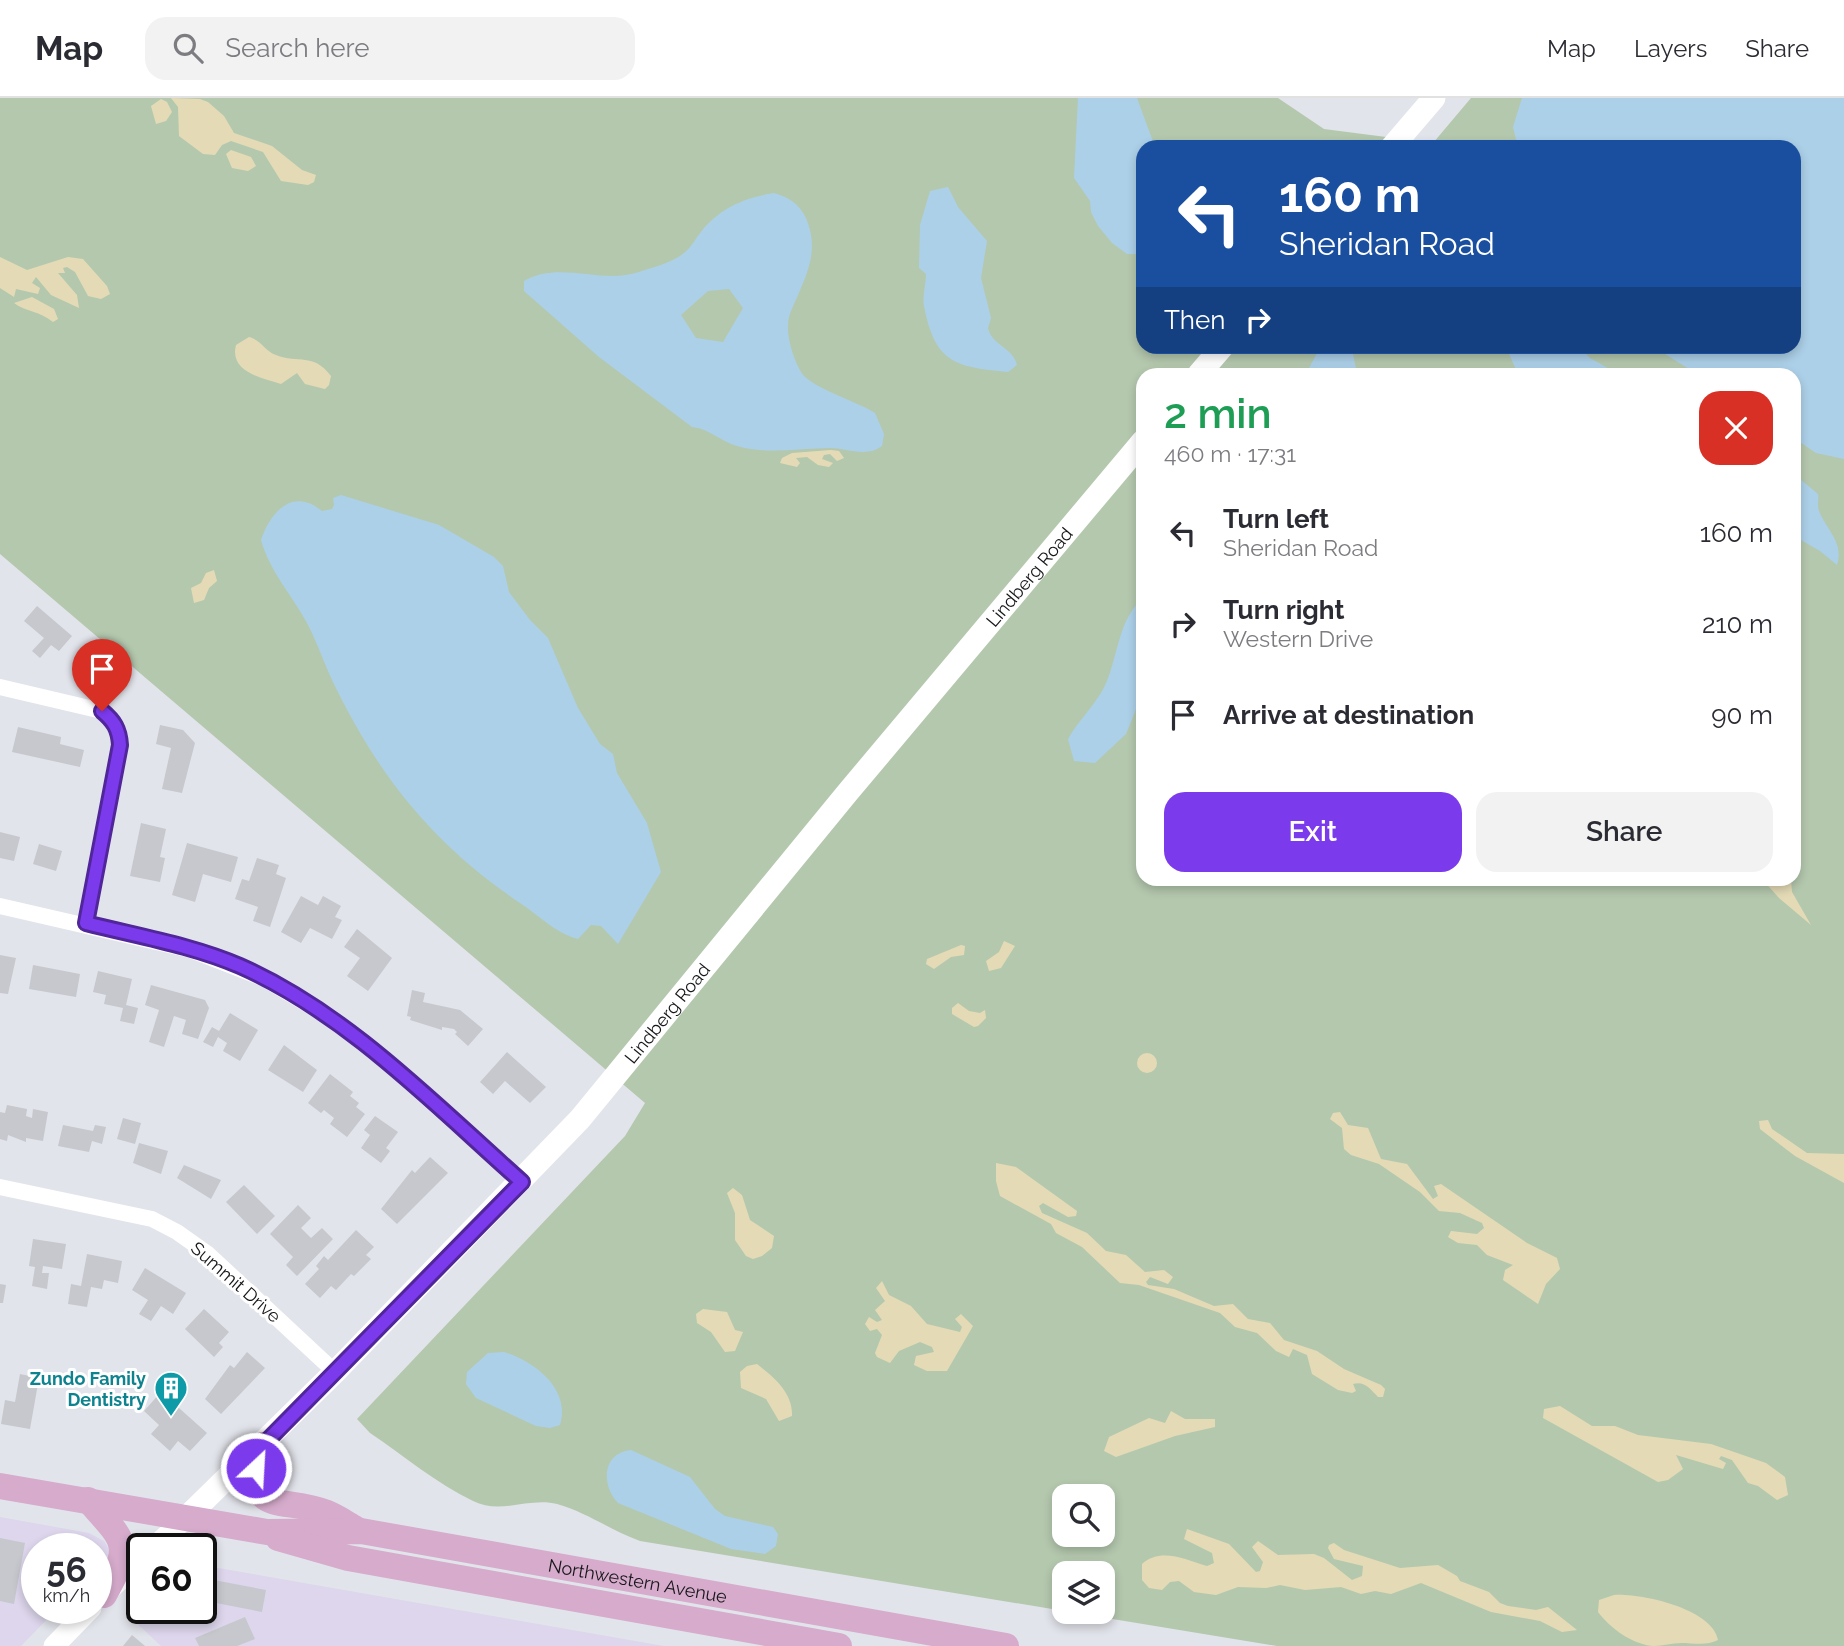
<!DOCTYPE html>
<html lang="en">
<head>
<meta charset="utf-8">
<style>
	body { margin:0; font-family:Raleway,sans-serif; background:#f2f2f3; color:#2b2b33; height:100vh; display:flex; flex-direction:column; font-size:26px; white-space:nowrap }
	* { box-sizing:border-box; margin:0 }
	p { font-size:23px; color:#7c7c81 }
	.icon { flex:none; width:38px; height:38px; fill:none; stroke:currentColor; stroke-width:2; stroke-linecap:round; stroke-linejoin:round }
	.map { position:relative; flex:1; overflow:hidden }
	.panel { position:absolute; left:1136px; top:270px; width:665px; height:518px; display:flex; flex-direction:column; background:#fff; border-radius:21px; box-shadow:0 4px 10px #0003 }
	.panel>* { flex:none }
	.banner { position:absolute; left:1136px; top:42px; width:665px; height:214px; border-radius:21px; box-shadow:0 4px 10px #0003; background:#1a4fa0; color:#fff; overflow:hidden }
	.buttons { position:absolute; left:1052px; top:1386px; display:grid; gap:14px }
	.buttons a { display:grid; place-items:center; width:63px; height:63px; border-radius:14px; background:#fff; box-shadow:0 4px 10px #0003; font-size:35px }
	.speed { position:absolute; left:21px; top:1435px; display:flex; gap:14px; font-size:35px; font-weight:700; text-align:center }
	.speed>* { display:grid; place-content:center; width:91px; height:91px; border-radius:50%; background:#fff; box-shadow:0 4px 10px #0003; line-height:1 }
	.speed small { font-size:18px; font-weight:400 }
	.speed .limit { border:4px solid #111; border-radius:10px; background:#fff; color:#111 }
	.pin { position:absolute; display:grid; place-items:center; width:60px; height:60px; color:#fff; margin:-72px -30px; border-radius:50% 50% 50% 0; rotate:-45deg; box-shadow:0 0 7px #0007 }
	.pin .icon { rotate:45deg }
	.me { position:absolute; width:77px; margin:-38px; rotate:25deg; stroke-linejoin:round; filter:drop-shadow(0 0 5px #0008) }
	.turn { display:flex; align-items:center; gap:24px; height:147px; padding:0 28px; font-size:32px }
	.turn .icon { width:91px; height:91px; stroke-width:2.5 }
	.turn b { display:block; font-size:49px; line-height:60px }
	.then { display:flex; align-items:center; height:66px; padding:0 28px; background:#0003; gap:14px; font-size:26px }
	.round { display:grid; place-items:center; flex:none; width:74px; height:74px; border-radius:21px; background:#f2f2f3 }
	.summary { display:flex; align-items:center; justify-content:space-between; height:119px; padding:0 28px }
	h1 { font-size:42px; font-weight:600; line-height:52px; color:#1e9e55 }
	.button { display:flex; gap:14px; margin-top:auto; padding:14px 28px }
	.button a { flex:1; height:80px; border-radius:21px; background:#7c3aed; color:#fff; font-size:28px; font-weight:600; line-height:80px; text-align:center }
	.button a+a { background:#f2f2f3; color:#2b2b33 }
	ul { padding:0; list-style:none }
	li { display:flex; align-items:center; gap:21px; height:91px; padding:0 28px }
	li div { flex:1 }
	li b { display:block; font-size:26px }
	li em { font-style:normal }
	header { display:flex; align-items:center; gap:42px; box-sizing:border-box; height:98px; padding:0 35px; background:#fff; border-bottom:2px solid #e1e1e2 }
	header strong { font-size:33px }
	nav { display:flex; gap:38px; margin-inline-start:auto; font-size:24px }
	.search { width:490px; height:63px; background:#f2f2f3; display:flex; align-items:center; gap:18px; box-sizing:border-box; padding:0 24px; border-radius:21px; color:#7c7c81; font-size:26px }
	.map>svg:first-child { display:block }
</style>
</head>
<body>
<header>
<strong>Map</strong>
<div class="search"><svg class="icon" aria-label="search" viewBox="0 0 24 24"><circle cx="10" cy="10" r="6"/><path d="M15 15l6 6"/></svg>Search here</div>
<nav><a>Map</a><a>Layers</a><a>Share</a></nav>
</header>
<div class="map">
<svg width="1844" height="1548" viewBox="0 0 1844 1548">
	<rect width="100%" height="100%" fill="#e2e4eb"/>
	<g fill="#ddd6ec">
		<path d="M0,1419l89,16 15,8 5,8 -1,7 -12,12v-19h-59v59h21l-37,38h-21z"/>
		<path d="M201,1467l463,81h-503l-34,-32 15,-13v7h59z"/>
	</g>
	<path fill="#b4c8ae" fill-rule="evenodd" d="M0,0h1278l46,31 109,14 38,-45h373l-50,276v-227h-651v199h554l42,28h-596v504h651v-467l50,34v1201h-567l-207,-34h32v-39h-38v38l-424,-70c-28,-10 -54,-29 -83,-37 -28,-7 -57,11 -84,-3 -36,-17 -70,-46 -103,-68l-13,-14 268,-283 20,-33 -645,-549zM1064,1398h38v39h-38z"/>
	<g fill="#e4dbb6">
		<path d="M171,0l29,1 8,3 16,14 10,17 38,13 30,24 14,5 -2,7 -6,3 -27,-4 -18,-29 -32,-11 -9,4 -7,10 -12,-1 -24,-18 -1,-29z"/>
		<path d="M161,1l6,3 5,10 -6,9 -10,3 -5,-18z"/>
		<path d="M231,52l20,7 5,9 -8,5 -16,-3 -6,-14z"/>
		<path d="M0,159l27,13 41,-13 15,2 24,27 3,8 -9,5 -13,-3 -13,-24 -8,-5 -4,1 2,5h-7l19,22 2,13 -28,-13 -15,-18 -4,6 8,5 -2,6 -22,-5 -2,8 -14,-9z"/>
		<path d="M32,199l22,12 4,10 -5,3c-13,-11 -27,-10 -39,-19z"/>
		<path d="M249,239c12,3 16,14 27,18 22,9 37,-3 55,21l-2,9 -4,4 -20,-5 -8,-11 -16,11c-19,-6 -52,-12 -45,-39z"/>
		<path d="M831,352l8,1 5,7 -7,3 -7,-7 -6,1 -2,4 11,4 -4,4 -11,-2 -11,-8 -11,1 4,5 -3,4 -17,-4 2,-5 10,-5z"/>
		<path d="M214,472l3,11 -8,7 -5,12 -10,3 -3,-15 10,-5 5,-10z"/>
		<path d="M1762,781h29l1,13 19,33 -32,-27z"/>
		<path d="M1004,843l11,5 -14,22 -12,3 -3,-10 13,-9z"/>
		<path d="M961,847l4,1 -1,9 -13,2 -17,12 -8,-5 1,-5z"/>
		<path d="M958,905l11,8 11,2 5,-3 1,8 -8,8 -4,1 -22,-13v-6z"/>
		<circle cx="1147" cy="965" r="10"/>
		<path d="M1340,1014l8,13 20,3 13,31 26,5 26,35 5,-3 -4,-10 7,-2 86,59 30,15 3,11 -14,15 -8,20 -35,-24 2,-10 8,-5 -26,-10 -10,-10 -19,-2 -10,-6 3,-6 26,3 7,-6 -2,-5 -22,-10 -21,-2 -19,-19 -41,-28 -28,-9 -7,-6 -2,-21 -12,-9 3,-6z"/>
		<path d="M1768,1022l4,9 35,24 37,1v29l-49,-27 -35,-27 -1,-8z"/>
		<path d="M996,1065l20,4 61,44 -1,5 -8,1 -25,-14 -4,3 3,7 45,20 19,18 20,4 19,17 19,-2 9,7 -5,7 -18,-7 -4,5 2,3 26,4 40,17 19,-2 15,15 22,4 14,17 33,11 27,18 37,16 4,4 -2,8h-5c-8,-8 -13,-16 -25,-13l3,7 -4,2 -14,-3 -26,-16 -5,-19 -14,-6 -4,8 -13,-6 -19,-18 -22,-6 -15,-14 -81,-28 -19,-2 -38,-36 -26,-14 -5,-9 -51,-28 -4,-15z"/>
		<path d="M733,1090l9,7 8,25 24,16 -2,12 -10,8 -9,3 -7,-3 -11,-16v-27l-8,-20z"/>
		<path d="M882,1183l7,14 22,11 16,18 33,8 2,-5 -7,-8 6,-5 12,12 -26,45h-20l-13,-6 2,-9 18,-4 -2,-5 -12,-5 -21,9 -9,12 -13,-6 -2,-4 7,-18 -5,-6 -7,2 -5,-7 4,-7 8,5 5,-2 -7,-10 10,-9 -9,-13z"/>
		<path d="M703,1211l24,3 8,18 8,2 -8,19 -10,1 -14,-20 -14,-9 -1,-9z"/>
		<path d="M757,1266c16,13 36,28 35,52l-13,5 -13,-22 -25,-11 -1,-16 7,-6z"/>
		<path d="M1560,1308l32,20h23l23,9 73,9 55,19 19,14 3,18 -11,5 -19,-14 -10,-3 -16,-23 -11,-4 -2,3 7,4 -3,6 -47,-14 7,14 -15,11 -10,2 -115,-64 1,-9z"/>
		<path d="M1171,1313l14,8h30v8l-40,9 -59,21 -12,-6 5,-14 40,-19 16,5z"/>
		<path d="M1187,1431l42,15 27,28 4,-1 3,-9 -11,-15 6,-6 20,14 36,-1 10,4 28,22 10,-4 1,-10 -29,-7 -6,-11 1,-3 5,-2 10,7 56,18 38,-3 19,11 3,5 29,11 11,11 8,3 28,4 12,-3 29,23 -15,2 -22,-11 -49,-9 -70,-29 -30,11 -16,-3 -14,3 -20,-7 -36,3 -25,-5 -14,3 -28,-1 -22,8 -22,-3 -15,-11 -9,1 -8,8 -13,-2 -7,-8v-16c19,-17 44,-4 65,2l7,-3 -2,-10 -28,-14z"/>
		<path d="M1614,1497c27,-2 99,14 104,45 -11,6 -24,3 -37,3 -9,0 -18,3 -27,3 -21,-1 -44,-18 -56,-34l1,-12z"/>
	</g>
	<g fill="#acd0e8" fill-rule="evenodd">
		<path d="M1078,0h59l18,49h-12v107h-16l-15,-11 -14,-17 -7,-14 -1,-11 -16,-23z"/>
		<path d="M1522,0h322v361l-28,-6 -22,-15v-64h-97l-43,-27 140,-1v-199h-276l-5,-20z"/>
		<path d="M948,89l10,20 29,34 -6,37 10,40 -3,10c4,18 25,19 29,37l-9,7c-53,-5 -73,-9 -84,-66 -2,-9 2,-22 2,-32l-7,-6 1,-43 10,-34z"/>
		<path d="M774,95c15,4 25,11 32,25 12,28 4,50 -8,77 -4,10 -10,19 -10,30 -1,14 7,40 16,51 14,14 52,25 71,37l9,21 -2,12c-16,12 -35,2 -52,2 -32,0 -61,7 -93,-2 -15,-4 -29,-18 -45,-19l-93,-70 -75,-66v-10c36,-21 77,4 115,-9 14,-5 33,-9 45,-19 8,-6 13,-17 20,-25 20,-22 41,-30 70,-35zM729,191l14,19 -20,34 -27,-4 -15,-23 27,-24z"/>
		<path d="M1327,249h13l13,7 4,20h-51l11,-21z"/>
		<path d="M1506,249h73l11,11 28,16h-100z"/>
		<path d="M1794,376l24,20c1,5 -1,12 1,17 8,20 25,31 18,54l-17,-14 -26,-15z"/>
		<path d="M341,397l98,30 55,32 9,9 6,26 21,28 18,18 30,70 22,36 13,10 4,19 30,50 14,49 -43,72 -17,-18 -10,-1 -13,14c-23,-6 -38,-23 -58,-36 -87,-59 -141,-126 -187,-221 -9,-19 -16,-40 -26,-59 -15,-28 -37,-51 -46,-83 10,-29 32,-53 61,-29l10,-2 2,-4 -1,-7z"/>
		<path d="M1143,500v94l-17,42 -31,29 -21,-2 -6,-22c11,-20 30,-36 39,-58 11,-27 12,-62 36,-83z"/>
		<path d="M504,1254c30,9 67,37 56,73l-10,3 -14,-2 -60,-28 -10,-14 1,-12 21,-19z"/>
		<path d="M631,1352l59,27 25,32 10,7 48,11 5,7 -2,12 -11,8 -34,-5 -113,-46c-17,-18 -16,-50 13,-53z"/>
	</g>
	<g fill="#c6c8ce">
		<path d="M37,508l35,30 -13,15 -8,-6 -11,13 -8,-7 12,-13 -20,-17z"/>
		<path d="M160,627l23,5 12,13 -13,50 -20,-4 9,-41 -15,-4z"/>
		<path d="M18,629l43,10 -1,7 24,6 -4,17 -68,-15z"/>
		<path d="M141,725l25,6 -6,28 5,1 -5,24 -30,-6z"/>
		<path d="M0,734l20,5 -6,24 -14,-3z"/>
		<path d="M187,745l51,14 -7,25 -28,-8 -8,28 -23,-7z"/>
		<path d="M39,746l23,7 -6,20 -23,-7z"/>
		<path d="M257,760l22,7 -3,9 10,4 -16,49 -17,-6 5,-14 -23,-8 7,-20 7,2z"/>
		<path d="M301,798l17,9 5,-9 18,10 -6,11 7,3 -10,19 -22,-11 -9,15 -20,-11z"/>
		<path d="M357,831l35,29 -24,33 -21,-15 13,-18 -16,-11z"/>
		<path d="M0,857l16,3 -8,36 -8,-1z"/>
		<path d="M33,867l47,9 -4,23 -47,-8z"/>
		<path d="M98,873l34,8 -6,26 12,3 -4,16 -14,-3 3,-13 -19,-4 2,-9 -13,-3z"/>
		<path d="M151,887l54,15 4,8 -11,31 -16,-5 4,-14 -12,-4 -10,31 -15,-5 10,-32 -14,-5z"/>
		<path d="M412,892l13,3 -2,9 37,8 23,19 -15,17 -13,-12 2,-2 -3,-3 -12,-2v3l-32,-10 1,-3 -4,-1z"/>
		<path d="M230,915l28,17 -18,31 -17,-10 4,-8 -9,-6 -5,10 -10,-5 9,-15 7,4z"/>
		<path d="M284,947l33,25 -14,22 -35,-22z"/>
		<path d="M507,954l39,35 -16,16 -25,-22 -12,13 -13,-12z"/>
		<path d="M330,976l23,18 -3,4 9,7 -3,4 9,7 -18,23 -17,-13 4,-6 -10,-8 -3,3 -13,-10z"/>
		<path d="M7,1007l20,4 -1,7 6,2 1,-9 15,3 -5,29 -17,-3v4l-18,-7 -1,6 -7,-2v-27l5,1z"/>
		<path d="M375,1018l23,16 -12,16 4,3 -9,12 -20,-15 9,-13 -6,-5z"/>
		<path d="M123,1020l18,5 -6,21 -18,-5z"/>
		<path d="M63,1027l30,6 2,-6 11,2 -4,17 -10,-3 -3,11 -31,-6z"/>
		<path d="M139,1045l29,8 -7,23 -28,-11z"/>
		<path d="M430,1059l18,16 -51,51 -16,-15 31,-39 3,3z"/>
		<path d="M184,1067l37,15 -10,19 -34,-21z"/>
		<path d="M244,1087l31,31 -18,18 -31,-32z"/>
		<path d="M298,1107l13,13 -10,10 10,10 11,-10 11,11 -36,37 -11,-11 7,-8 -23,-23z"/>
		<path d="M356,1132l18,17 -8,8 5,4 -17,17 -3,-2 -15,16 -5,-4 -11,12 -15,-14 14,-15 -3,-3 8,-10 4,4z"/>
		<path d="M33,1141l33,5 -4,25 -19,-3 -1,7h7l-2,16 -15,-3 3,-19 -6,-1z"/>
		<path d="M87,1156l35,7 -4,22 -14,-3 -2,9 -11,-2 -4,20 -19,-3 3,-20 10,2z"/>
		<path d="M145,1170l41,25 -13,21 -12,-8 -10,15 -12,-7 9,-14 -16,-10z"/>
		<path d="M0,1186l6,1 -3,18h-3z"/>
		<path d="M204,1211l25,23 -10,11 4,4 -9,10 -29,-28z"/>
		<path d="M247,1254l18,16 -44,46 -16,-15 25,-34 4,3z"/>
		<path d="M20,1276l19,4 -9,51 -29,-5 4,-24 10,2z"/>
		<path d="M161,1294l46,41 -17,18 -12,-10 -8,10 -19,-17 8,-9 -15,-14z"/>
		<path d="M0,1440l25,5 -11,61 -14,-3z"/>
		<path d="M203,1480l63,12 -4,22 -61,-12z"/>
		<path d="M245,1519l10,22 -18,7h-38l-4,-8z"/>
		<path d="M132,1537l13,11h-22z"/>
	</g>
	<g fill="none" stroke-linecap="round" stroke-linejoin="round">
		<g stroke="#fff" stroke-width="16">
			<path d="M0,589l102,24c12,10 17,18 18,34l-34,178"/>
			<path d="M0,808l191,44 74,29 59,35 57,43 141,125"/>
			<path d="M0,1089l152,32 25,13 31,22 127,118"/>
		</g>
		<g stroke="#fff" stroke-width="21">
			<path d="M152,1451l36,-33"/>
			<path d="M110,1491l32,-30"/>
			<path d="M54,1548l37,-38"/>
		</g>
		<g stroke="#fff" stroke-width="23">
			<path d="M1392,49l42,-49"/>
			<path d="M1199,276l24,-28"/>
			<path id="s1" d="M188,1418l147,-144 245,-253 268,-327 295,-351"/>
		</g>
		<g stroke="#d6abcc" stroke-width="26">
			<path d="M262,1347c-19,74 18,50 65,68 10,4 20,11 29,16"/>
			<path id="s2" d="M0,1388l267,46 94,-1 645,115"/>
			<path d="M88,1402c38,43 45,43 16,95"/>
			<path d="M278,1440l70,20 491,88"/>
		</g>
	</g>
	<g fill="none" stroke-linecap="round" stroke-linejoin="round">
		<defs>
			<path id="route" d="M102,613c12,10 17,18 18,34l-34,178c51,13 105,22 154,43 108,48 195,139 282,216l-260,264 -6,22"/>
		</defs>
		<use href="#route" stroke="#51269a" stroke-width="18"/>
		<use href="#route" stroke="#7c3aed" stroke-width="12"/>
	</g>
	<defs>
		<symbol id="building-pin" viewBox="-11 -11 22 30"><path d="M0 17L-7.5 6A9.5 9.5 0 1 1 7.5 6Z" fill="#0f9aa8" stroke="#fff"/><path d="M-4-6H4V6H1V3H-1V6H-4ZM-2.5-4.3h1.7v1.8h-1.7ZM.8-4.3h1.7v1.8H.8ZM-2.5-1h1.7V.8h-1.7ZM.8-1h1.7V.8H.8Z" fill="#fff"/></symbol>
	</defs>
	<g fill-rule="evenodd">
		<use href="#building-pin" x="152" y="1271" width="38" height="52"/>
	</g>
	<g text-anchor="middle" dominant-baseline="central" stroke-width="6" stroke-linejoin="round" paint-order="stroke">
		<g font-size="18" fill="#161619" stroke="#fff">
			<text stroke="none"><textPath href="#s1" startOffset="1262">Lindberg Road</textPath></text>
			<text stroke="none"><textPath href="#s1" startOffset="695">Lindberg Road</textPath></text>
			<text transform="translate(236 1184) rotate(41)">Summit Drive</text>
			<text stroke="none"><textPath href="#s2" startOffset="646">Northwestern Avenue</textPath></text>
		</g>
		<g font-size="18" font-weight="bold" fill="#0d838f" stroke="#fff" text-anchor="end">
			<text x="146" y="1280">Zundo Family<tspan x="146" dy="21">Dentistry</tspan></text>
		</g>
	</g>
</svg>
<div class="buttons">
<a><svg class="icon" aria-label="search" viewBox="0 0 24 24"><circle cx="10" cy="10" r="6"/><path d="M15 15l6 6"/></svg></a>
<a><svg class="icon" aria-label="layers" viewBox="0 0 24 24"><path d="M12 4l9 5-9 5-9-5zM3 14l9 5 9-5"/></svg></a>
</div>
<div class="speed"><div>56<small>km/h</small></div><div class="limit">60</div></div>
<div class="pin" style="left:102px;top:613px;background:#d93025"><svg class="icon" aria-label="arrive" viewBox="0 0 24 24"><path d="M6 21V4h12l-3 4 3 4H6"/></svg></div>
<svg class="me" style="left:256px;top:1370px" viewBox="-20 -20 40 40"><circle r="17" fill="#7c3aed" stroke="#fff" stroke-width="3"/><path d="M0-11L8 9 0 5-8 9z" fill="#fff"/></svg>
<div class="banner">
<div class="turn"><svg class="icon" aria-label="left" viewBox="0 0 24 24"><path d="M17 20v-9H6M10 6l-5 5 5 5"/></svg><div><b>160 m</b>Sheridan Road</div></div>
<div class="then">Then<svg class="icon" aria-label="right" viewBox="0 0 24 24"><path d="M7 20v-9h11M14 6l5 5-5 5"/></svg></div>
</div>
<section class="panel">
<div class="summary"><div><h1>2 min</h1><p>460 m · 17:31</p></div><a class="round" style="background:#d93025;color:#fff"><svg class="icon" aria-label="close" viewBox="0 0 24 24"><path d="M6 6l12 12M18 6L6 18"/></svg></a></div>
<ul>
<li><svg class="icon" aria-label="left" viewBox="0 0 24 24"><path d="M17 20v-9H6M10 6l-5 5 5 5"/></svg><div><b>Turn left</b><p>Sheridan Road</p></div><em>160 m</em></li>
<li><svg class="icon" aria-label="right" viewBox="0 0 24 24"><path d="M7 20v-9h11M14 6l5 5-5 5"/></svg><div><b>Turn right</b><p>Western Drive</p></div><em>210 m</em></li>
<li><svg class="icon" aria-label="arrive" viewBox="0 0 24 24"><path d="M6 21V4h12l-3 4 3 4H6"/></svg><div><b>Arrive at destination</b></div><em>90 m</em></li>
</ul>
<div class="button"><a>Exit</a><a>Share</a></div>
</section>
</div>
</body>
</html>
